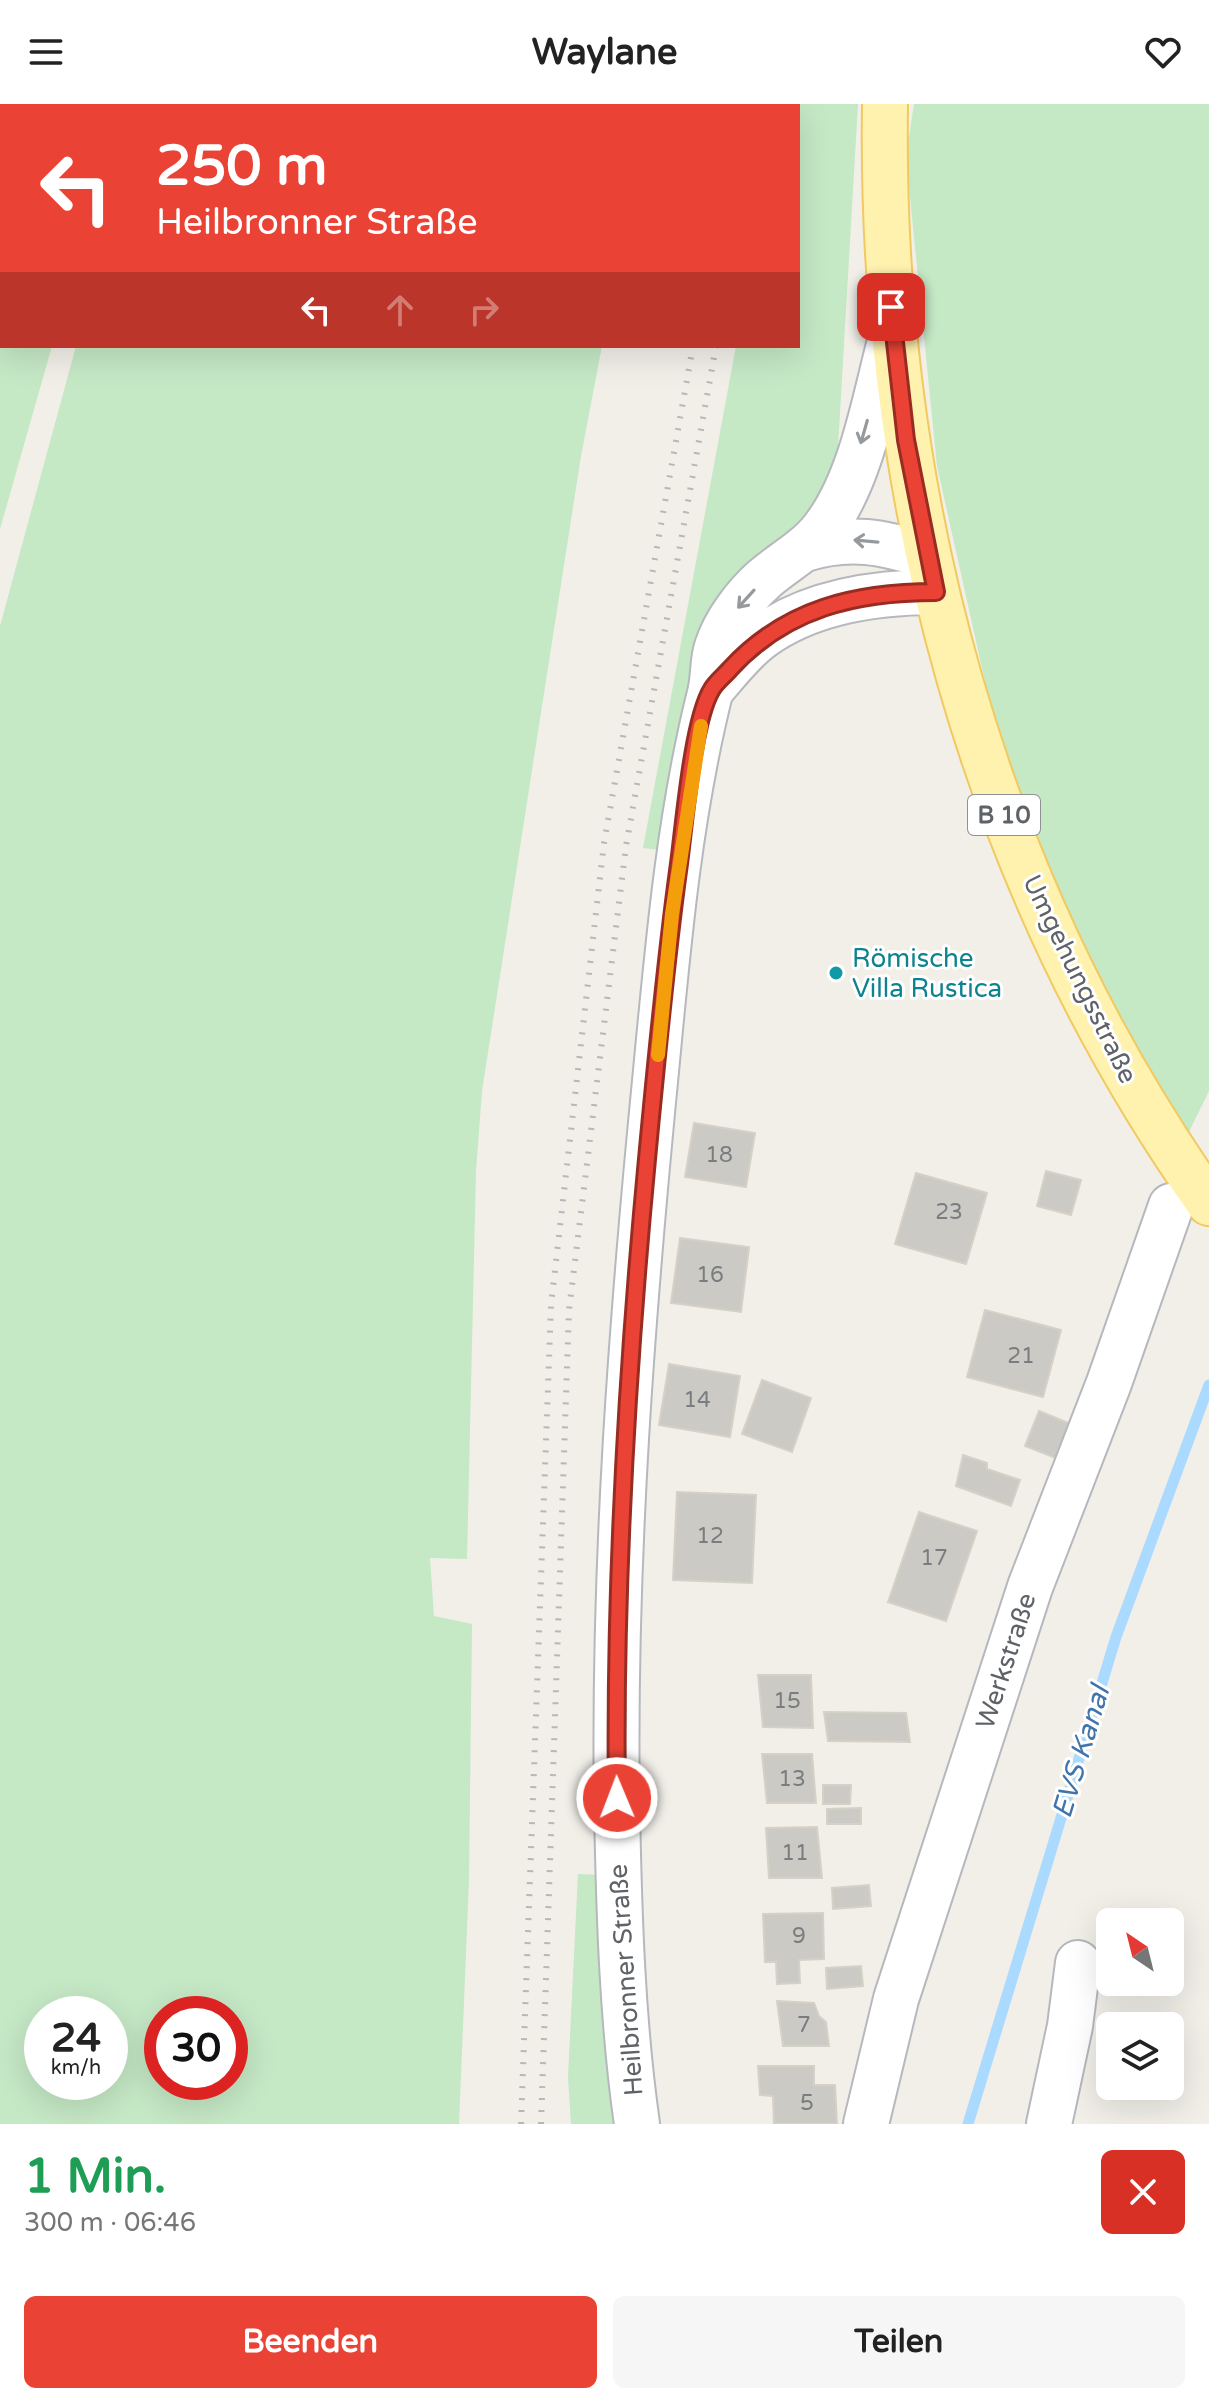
<!DOCTYPE html>
<html lang="de">
<head>
<meta charset="utf-8">
<style>
	body { margin:0; font-family:"Varela Round",sans-serif; background:#f6f6f6; color:#222; height:100vh; display:flex; flex-direction:column; font-size:30px; white-space:nowrap }
	* { box-sizing:border-box; margin:0 }
	p { font-size:26px; color:#767676 }
	.icon { flex:none; width:44px; height:44px; fill:none; stroke:currentColor; stroke-width:2; stroke-linecap:round; stroke-linejoin:round }
	.map { position:relative; height:2020px; overflow:hidden }
	.sheet { display:flex; flex-direction:column; background:#fff; flex:1 }
	.sheet>* { flex:none }
	.hud { position:absolute; left:0px; top:0px; width:800px; height:244px; box-shadow:0 8px 32px #0002; background:#ea4335; color:#fff; overflow:hidden }
	.needle { width:52px; rotate:325deg }
	.fabs { position:absolute; left:1096px; top:1804px; display:grid; gap:16px }
	.fabs a { display:grid; place-items:center; width:88px; height:88px; border-radius:12px; background:#fff; box-shadow:0 8px 32px #0002; font-size:40px }
	.speed { position:absolute; left:24px; top:1892px; display:flex; gap:16px; font-size:40px; font-weight:700; text-align:center }
	.speed>* { display:grid; place-content:center; width:104px; height:104px; border-radius:50%; background:#fff; box-shadow:0 8px 32px #0002; line-height:1 }
	.speed small { font-size:20px; font-weight:400 }
	.speed .limit { border:12px solid #d22; background:#fff; color:#111 }
	.pin { position:absolute; display:grid; place-items:center; width:68px; height:68px; color:#fff; margin:-34px; border-radius:16px; box-shadow:0 4px 12px #0006 }
	.me { position:absolute; width:88px; margin:-44px; rotate:359deg; stroke-linejoin:round; filter:drop-shadow(0 0 6px #0008) }
	.turn { display:flex; align-items:center; gap:28px; height:168px; padding:0 24px; font-size:36px }
	.turn .icon { width:104px; height:104px; stroke-width:2.5 }
	.turn b { display:block; font-size:56px; line-height:68px }
	.lanes { display:flex; align-items:center; height:76px; padding:0 24px; background:#0003; justify-content:center; gap:40px; direction:ltr }
	.lanes .off { opacity:.35 }
	.round { display:grid; place-items:center; flex:none; width:84px; height:84px; border-radius:12px; background:#f6f6f6 }
	.head { display:flex; align-items:center; justify-content:space-between; height:136px; padding:0 24px }
	h1 { font-size:48px; font-weight:700; line-height:60px; color:#1e9e55 }
	.primary-button { display:flex; gap:16px; margin-top:auto; padding:16px 24px }
	.primary-button a { flex:1; height:92px; border-radius:12px; background:#ea4335; color:#fff; font-size:32px; font-weight:700; line-height:92px; text-align:center }
	.primary-button a+a { background:#f6f6f6; color:#222 }
	header { display:flex; justify-content:space-between; align-items:center; height:104px; padding:0 24px; background:#fff; font-size:36px; font-weight:700 }
	.map>svg:first-child { display:block }
</style>
</head>
<body>
<header><svg class="icon" aria-label="menu" viewBox="0 0 24 24"><path d="M4 6h16M4 12h16M4 18h16"/></svg>Waylane<svg class="icon" aria-label="heart" viewBox="0 0 24 24"><path d="M12 20l-8-8c-3-5 5-10 8-4 3-6 11-1 8 4z"/></svg></header>
<div class="map">
<svg width="1209" height="2020" viewBox="0 0 1209 2020">
	<rect width="100%" height="100%" fill="#f1efe8"/>
	<g fill="#c5e8c5" fill-rule="evenodd">
		<path d="M0,0h120l-118,2v240h50l-52,183z"/>
		<path d="M132,0h524l-525,2z"/>
		<path d="M788,0h70l-20,343 -9,36 -18,32 -119,148 -33,187 -16,-2 93,-502h62v-240z"/>
		<path d="M914,0h295v987l-28,57 -114,-223 -40,-103 -37,-118 -53,-238 -31,-309z"/>
		<path d="M76,242h526l-21,110 -99,635 -6,80 -9,388 -37,-1 4,58 38,8 -3,255 -10,245h-459v-1498zM42,1910h68v68h-68zM230,1910v68h-68v-68z"/>
		<path d="M578,1770l19,1 28,249h-54l-3,-47z"/>
	</g>
	<g fill="none" stroke-linecap="round" stroke-linejoin="round">
		<path stroke="#aadaff" stroke-width="11" d="M968,2020l148,-487 93,-252"/>
	</g>
	<g fill="#cccac5" stroke="#d6d1c6" stroke-width="2">
		<path d="M694,1019l61,10 -9,54 -61,-10z"/>
		<path d="M1046,1067l35,9 -10,35 -34,-9z"/>
		<path d="M916,1069l71,20 -21,71 -71,-20z"/>
		<path d="M680,1134l69,9 -8,65 -70,-9z"/>
		<path d="M985,1206l76,20 -18,67 -76,-20z"/>
		<path d="M669,1260l71,12 -10,61 -71,-12z"/>
		<path d="M762,1276l49,18 -19,54 -50,-18z"/>
		<path d="M1039,1307l32,13 -13,35 -33,-13z"/>
		<path d="M963,1351l24,8v6l33,11 -9,26 -55,-20z"/>
		<path d="M677,1388l79,3 -4,88 -79,-3z"/>
		<path d="M919,1408l58,19 -31,90 -58,-19z"/>
		<path d="M758,1571h53l2,53 -50,-1z"/>
		<path d="M824,1608l82,1 4,29 -82,-1z"/>
		<path d="M762,1650h50l4,49h-49z"/>
		<path d="M823,1681h28l-1,19h-27z"/>
		<path d="M861,1704v16h-34v-15z"/>
		<path d="M817,1723l5,51h-53l-3,-50z"/>
		<path d="M869,1781l2,21 -38,3 -1,-21z"/>
		<path d="M823,1809l1,46 -25,1 1,23 -23,1 -1,-22h-11l-2,-48z"/>
		<path d="M861,1862l2,20 -36,3 -1,-21z"/>
		<path d="M777,1897l37,2 5,13 7,6 3,24h-46z"/>
		<path d="M758,1962h56v19h21l2,39h-63l-1,-28 -13,-1z"/>
	</g>
	<g fill="none" stroke-linecap="round" stroke-linejoin="round">
		<defs>
			<g id="minor">
				<path d="M805,445c44,-14 79,-7 122,7"/>
				<path d="M711,586c16,-18 32,-40 52,-54 49,-35 114,-44 173,-44"/>
				<path d="M637,2020c-15,-105 -18,-211 -20,-316 -4,-247 15,-492 39,-737 12,-126 23,-254 54,-378 4,-15 2,-32 7,-46 8,-25 28,-51 47,-68 22,-19 47,-31 63,-55 37,-52 49,-133 66,-194"/>
				<path d="M866,2020l30,-125 134,-412 79,-204 62,-177"/>
				<path d="M1049,2020l21,-98 8,-63"/>
			</g>
			<path id="major" d="M885,0c-6,389 97,779 324,1099"/>
		</defs>
		<use href="#minor" stroke="#b5b8bc" stroke-width="48"/>
		<use href="#major" stroke="#f2c960" stroke-width="48"/>
		<use href="#minor" stroke="#fff" stroke-width="44"/>
		<use href="#major" stroke="#fff2af" stroke-width="44"/>
		<g stroke="#b6b7b8" stroke-width="6" stroke-dasharray="2 10" stroke-linecap="butt">
			<path d="M745,2l1,-2"/>
			<path d="M768,2v-2"/>
			<path d="M521,2020l30,-819 53,-462 89,-497"/>
			<path d="M541,2020l28,-814 57,-464 90,-500"/>
		</g>
	</g>
	<defs><path id="oneway-shaft" d="M-6 0H5M1.5-3L5.5 0L1.5 3" fill="none" stroke-width="1.6" stroke-linecap="round" stroke-linejoin="round" transform="scale(2)"/></defs>
	<g stroke="#979a9d">
		<use href="#oneway-shaft" transform="translate(864 328) rotate(106)"/>
		<use href="#oneway-shaft" transform="translate(866 437) rotate(-175)"/>
		<use href="#oneway-shaft" transform="translate(746 495) rotate(132)"/>
	</g>
	<g fill="none" stroke-linecap="round" stroke-linejoin="round">
		<defs>
			<path id="route" d="M617,1694c-3,-213 10,-427 30,-639 9,-96 18,-192 31,-288 6,-41 14,-150 34,-182 4,-7 13,-14 18,-20 56,-61 126,-77 206,-77l-30,-152 -15,-133"/>
		</defs>
		<use href="#route" stroke="#982c22" stroke-width="20"/>
		<use href="#route" stroke="#ea4335" stroke-width="14"/>
		<path stroke="#f59e0b" stroke-width="14" d="M658,951l14,-141 29,-188"/>
	</g>
	<circle fill="#0f9aa8" stroke="#fff" stroke-width="3" cx="836" cy="869" r="8"/>
	<g text-anchor="middle" dominant-baseline="central" stroke-width="6" stroke-linejoin="round" paint-order="stroke">
		<g font-size="22" fill="#7a7d7f">
			<text x="719" y="1051">18</text>
			<text x="949" y="1108">23</text>
			<text x="710" y="1171">16</text>
			<text x="1021" y="1252">21</text>
			<text x="697" y="1296">14</text>
			<text x="710" y="1432">12</text>
			<text x="934" y="1454">17</text>
			<text x="787" y="1597">15</text>
			<text x="792" y="1675">13</text>
			<text x="795" y="1749">11</text>
			<text x="799" y="1832">9</text>
			<text x="804" y="1921">7</text>
			<text x="807" y="1999">5</text>
		</g>
		<rect fill="#fff" stroke="#8f9295" stroke-width="2" x="968" y="691" width="72" height="40" rx="6"/>
		<g font-size="24" font-weight="bold" fill="#5f6368">
			<text x="1004" y="711">B 10</text>
		</g>
		<g font-size="26" fill="#0d838f" stroke="#fff" text-anchor="start">
			<text x="852" y="854">Römische<tspan x="852" dy="30">Villa Rustica</tspan></text>
		</g>
		<g font-size="26" fill="#5f6368" stroke="#fff">
			<text transform="translate(1080 875) rotate(64)">Umgehungsstraße</text>
			<text transform="translate(1006 1557) rotate(-72)">Werkstraße</text>
			<text transform="translate(626 1876) rotate(-94)">Heilbronner Straße</text>
		</g>
		<g font-size="28" font-style="italic" fill="#4174aa" stroke="#fff">
			<text transform="translate(1081 1648) rotate(-73)">EVS Kanal</text>
		</g>
	</g>
</svg>
<div class="fabs">
<a><svg class="needle" viewBox="-14 -14 28 28"><path d="M0-13l5 13h-10z" fill="#e53935"/><path d="M0 13l5-13h-10z" fill="#767676"/></svg></a>
<a><svg class="icon" aria-label="layers" viewBox="0 0 24 24"><path d="M12 4l9 5-9 5-9-5zM3 14l9 5 9-5"/></svg></a>
</div>
<div class="speed"><div>24<small>km/h</small></div><div class="limit">30</div></div>
<div class="pin" style="left:891px;top:203px;background:#d93025"><svg class="icon" aria-label="arrive" viewBox="0 0 24 24"><path d="M6 21V4h12l-3 4 3 4H6"/></svg></div>
<svg class="me" style="left:617px;top:1694px" viewBox="-20 -20 40 40"><circle r="17" fill="#ea4335" stroke="#fff" stroke-width="3"/><path d="M0-11L8 9 0 5-8 9z" fill="#fff"/></svg>
<div class="hud">
<div class="turn"><svg class="icon" aria-label="left" viewBox="0 0 24 24"><path d="M17 20v-9H6M10 6l-5 5 5 5"/></svg><div><b>250 m</b>Heilbronner Straße</div></div>
<div class="lanes"><svg class="icon" aria-label="left" viewBox="0 0 24 24"><path d="M17 20v-9H6M10 6l-5 5 5 5"/></svg><svg class="icon off" aria-label="ahead" viewBox="0 0 24 24"><path d="M12 20V5M6 11l6-6 6 6"/></svg><svg class="icon off" aria-label="right" viewBox="0 0 24 24"><path d="M7 20v-9h11M14 6l5 5-5 5"/></svg></div>
</div>
</div>
<section class="sheet">
<div class="head"><div><h1>1 Min.</h1><p>300 m · 06:46</p></div><a class="round" style="background:#d93025;color:#fff"><svg class="icon" aria-label="close" viewBox="0 0 24 24"><path d="M6 6l12 12M18 6L6 18"/></svg></a></div>
<div class="primary-button"><a>Beenden</a><a>Teilen</a></div>
</section>
</body>
</html>
